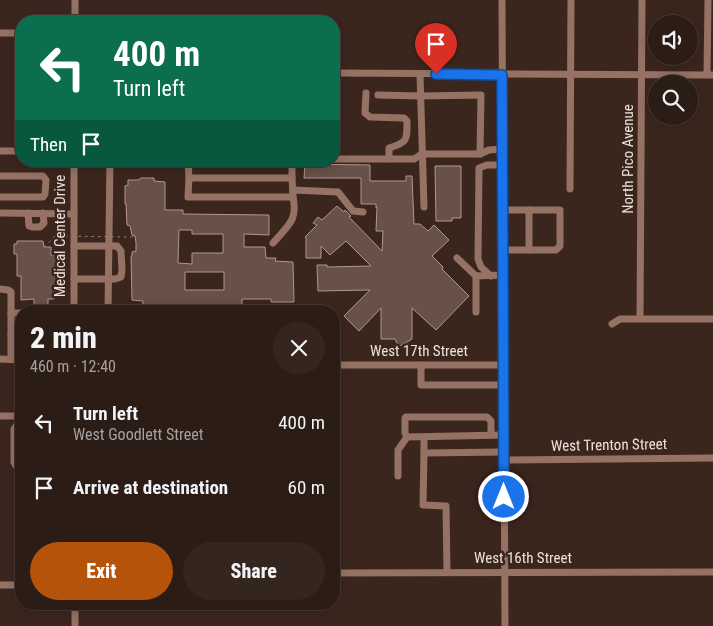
<!DOCTYPE html>
<html lang="en">
<head>
<meta charset="utf-8">
<style>
	body { margin:0; font-family:"Roboto Condensed",sans-serif; background:#34251f; color:#f1f3f6; height:100vh; display:flex; flex-direction:column; font-size:19px; white-space:nowrap }
	* { box-sizing:border-box; margin:0 }
	p { font-size:16px; color:#a6a1a1 }
	.icon { flex:none; width:28px; height:28px; fill:none; stroke:currentColor; stroke-width:2; stroke-linecap:round; stroke-linejoin:round }
	.map { position:relative; flex:1; overflow:hidden }
	.panel { position:absolute; left:15px; top:305px; width:325px; height:305px; display:flex; flex-direction:column; background:#2c1c16; border-radius:20px; box-shadow:0 2px 12px #0003,0 0 0 1px #483a35 }
	.panel>* { flex:none }
	.top-card { position:absolute; left:15px; top:15px; width:325px; height:152px; border-radius:20px; box-shadow:0 2px 12px #0003,0 0 0 1px #483a35; background:#0b6e4f; color:#fff; overflow:hidden }
	.fabs { position:absolute; left:648px; top:15px; display:grid; gap:10px }
	.fabs a { display:grid; place-items:center; width:50px; height:50px; border-radius:50%; background:#2c1c16; box-shadow:0 2px 12px #0003,0 0 0 1px #483a35; font-size:25px }
	.pin { position:absolute; display:grid; place-items:center; width:42px; height:42px; color:#fff; margin:-51px -21px; border-radius:50% 50% 50% 0; rotate:-45deg; box-shadow:0 0 5px #0007 }
	.pin .icon { rotate:45deg }
	.me { position:absolute; width:55px; margin:-28px; rotate:0deg; stroke-linejoin:round; filter:drop-shadow(0 0 4px #0008) }
	.turn { display:flex; align-items:center; gap:18px; height:105px; padding:0 15px; font-size:22px }
	.turn .icon { width:65px; height:65px; stroke-width:2.5 }
	.turn b { display:block; font-size:35px; line-height:42px }
	.then { display:flex; align-items:center; height:48px; padding:0 15px; background:#0003; gap:10px; font-size:19px }
	.round { display:grid; place-items:center; flex:none; width:52px; height:52px; border-radius:26px; background:#34251f }
	.summary { display:flex; align-items:center; justify-content:space-between; height:85px; padding:0 15px }
	h1 { font-size:30px; font-weight:800; line-height:38px }
	.button { display:flex; gap:10px; margin-top:auto; padding:10px 15px }
	.button a { flex:1; height:58px; border-radius:30px; background:#b45309; color:#fff; font-size:20px; font-weight:800; line-height:58px; text-align:center }
	.button a+a { background:#34251f; color:#f1f3f6 }
	ul { padding:0; list-style:none }
	li { display:flex; align-items:center; gap:15px; height:65px; padding:0 15px }
	li div { flex:1 }
	li b { display:block; font-size:19px }
	li em { font-style:normal }
	.map>svg:first-child { display:block }
</style>
</head>
<body>
<div class="map">
<svg width="713" height="626" viewBox="0 0 713 626">
	<rect width="100%" height="100%" fill="#3b261e"/>
	<g fill="#685148" stroke="#b2978e" fill-rule="evenodd">
		<path d="M305,164l65,1v16h36v-5h6l2,48h6l8,7 6,-6 15,15 -17,16 11,11 -1,2 27,27 -33,34 -24,-22v31l-13,8 -4,-8h-14v-31l-22,23 -15,-15 26,-26 -52,1 -1,-26h10v2l44,-1 -25,-25 -16,14 -9,-9v12h-15v-20l-1,-1 12,-12 -4,-2 5,-6 4,3 15,-14 7,6 1,-2 6,6 -2,1 33,34 1,-20h-7l1,-24 -1,1v-4h-15v-26h-57z"/>
		<path d="M435,166h26v52h-9v3h-16z"/>
		<path d="M141,178h13v3l11,1v28h18v4l86,1v20l-25,-1v13h21l1,11h10l-1,3 18,1 1,40h-23v-3h-29v11h-100l1,-9 -11,-1 -1,-44h1v-4l4,-1v-8l-1,-7 -3,-1 -2,-9 -3,-1 -1,-21h-1v-18l3,-1v-5h10zM179,230h13v4h31v19h-31v11l-14,-1zM185,272h39v18h-39z"/>
		<path d="M17,241h26l1,6h7v8h6l1,41h-4v3h-6v10h-14v-10l-13,1v-24h-4v-22h-3v-10h3z"/>
	</g>
	<g fill="none" stroke-linecap="round" stroke-linejoin="round">
		<g stroke="#967264" stroke-width="7">
			<path d="M75,0v21"/>
			<path d="M502,0l3,626"/>
			<path d="M0,33h21"/>
			<path d="M334,73l379,2"/>
			<path d="M420,74l4,133"/>
			<path d="M707,75l1,-75"/>
			<path d="M366,93l-1,20 5,4 34,1 3,3c0,19 1,21 -18,27v11"/>
			<path d="M378,95l42,1 61,-1 -1,59"/>
			<path d="M0,151h21"/>
			<path d="M334,159h80l8,-5h58l9,-4 14,-1"/>
			<path d="M188,161l1,17h103v-17"/>
			<path d="M0,176h43l3,4 -1,14 -2,3h-43"/>
			<path d="M189,178l-1,19h105l-1,-19"/>
			<path d="M570,189l1,-189"/>
			<path d="M293,190l45,2 15,19 10,1"/>
			<path d="M503,210h57v36l-4,4h-53"/>
			<path d="M529,210v40"/>
			<path d="M0,213l74,1"/>
			<path d="M28,213l1,13 3,1h8l4,-4 -1,-10"/>
			<path d="M273,243c15,-18 25,-22 20,-46"/>
			<path d="M74,246h43l4,5 1,19 -1,7 -6,2h-41"/>
			<path d="M457,258l19,18"/>
			<path d="M491,276l-10,-9 -3,-8 1,-91 8,-3h16"/>
			<path d="M0,289l8,1 3,2v67"/>
			<path d="M74,311v-150"/>
			<path d="M108,311l2,-150"/>
			<path d="M476,312v-36l27,-1"/>
			<path d="M11,313h10"/>
			<path d="M640,319l2,-319"/>
			<path d="M612,324l8,-5h93"/>
			<path d="M11,335h10"/>
			<path d="M0,359l21,1"/>
			<path d="M334,365h170"/>
			<path d="M421,365v20h83"/>
			<path d="M0,416h21"/>
			<path d="M20,416l1,-48"/>
			<path d="M21,423l-4,2 -3,4v33l2,4 5,3"/>
			<path d="M407,437l97,-2"/>
			<path d="M424,437v16"/>
			<path d="M504,460l209,-2"/>
			<path d="M398,476v-26l9,-13 -2,-4v-15l1,-1h81l4,4v14"/>
			<path d="M447,572l-1,-66 -23,-1 1,-52 80,-1"/>
			<path d="M334,573l379,-1"/>
			<path d="M0,585h21"/>
			<path d="M75,604v22"/>
		</g>
		<path stroke="#95837d" stroke-width="1" stroke-dasharray="2.5 4" stroke-linecap="butt" d="M44,247l11,-11 80,1"/>
	</g>
	<g fill="none" stroke-linecap="round" stroke-linejoin="round">
		<defs>
			<path id="route" d="M436,74l66,1 2,422"/>
		</defs>
		<use href="#route" stroke="#114b97" stroke-width="12"/>
		<use href="#route" stroke="#1a73e8" stroke-width="9"/>
	</g>
	<g text-anchor="middle" dominant-baseline="central" stroke-width="5" stroke-linejoin="round" paint-order="stroke">
		<g font-size="15" fill="#f0e1dc" stroke="#3b261e">
			<text transform="translate(628 159) rotate(-90)">North Pico Avenue</text>
			<text transform="translate(60 236) rotate(-90)">Medical Center Drive</text>
			<text x="419" y="351">West 17th Street</text>
			<text transform="translate(609 445) rotate(-1)">West Trenton Street</text>
			<text x="523" y="558">West 16th Street</text>
		</g>
	</g>
</svg>
<div class="fabs">
<a><svg class="icon" aria-label="sound" viewBox="0 0 24 24"><path d="M4 9h4l5-4v14l-5-4H4zM17 9q2 3 0 6"/></svg></a>
<a><svg class="icon" aria-label="search" viewBox="0 0 24 24"><circle cx="10" cy="10" r="6"/><path d="M15 15l6 6"/></svg></a>
</div>
<div class="pin" style="left:436px;top:74px;background:#d93025"><svg class="icon" aria-label="arrive" viewBox="0 0 24 24"><path d="M6 21V4h12l-3 4 3 4H6"/></svg></div>
<svg class="me" style="left:504px;top:497px" viewBox="-20 -20 40 40"><circle r="17" fill="#1a73e8" stroke="#fff" stroke-width="3"/><path d="M0-11L8 9 0 5-8 9z" fill="#fff"/></svg>
<div class="top-card">
<div class="turn"><svg class="icon" aria-label="left" viewBox="0 0 24 24"><path d="M17 20v-9H6M10 6l-5 5 5 5"/></svg><div><b>400 m</b>Turn left</div></div>
<div class="then">Then<svg class="icon" aria-label="arrive" viewBox="0 0 24 24"><path d="M6 21V4h12l-3 4 3 4H6"/></svg></div>
</div>
<section class="panel">
<div class="summary"><div><h1>2 min</h1><p>460 m · 12:40</p></div><a class="round"><svg class="icon" aria-label="close" viewBox="0 0 24 24"><path d="M6 6l12 12M18 6L6 18"/></svg></a></div>
<ul>
<li><svg class="icon" aria-label="left" viewBox="0 0 24 24"><path d="M17 20v-9H6M10 6l-5 5 5 5"/></svg><div><b>Turn left</b><p>West Goodlett Street</p></div><em>400 m</em></li>
<li><svg class="icon" aria-label="arrive" viewBox="0 0 24 24"><path d="M6 21V4h12l-3 4 3 4H6"/></svg><div><b>Arrive at destination</b></div><em>60 m</em></li>
</ul>
<div class="button"><a>Exit</a><a>Share</a></div>
</section>
</div>
</body>
</html>
